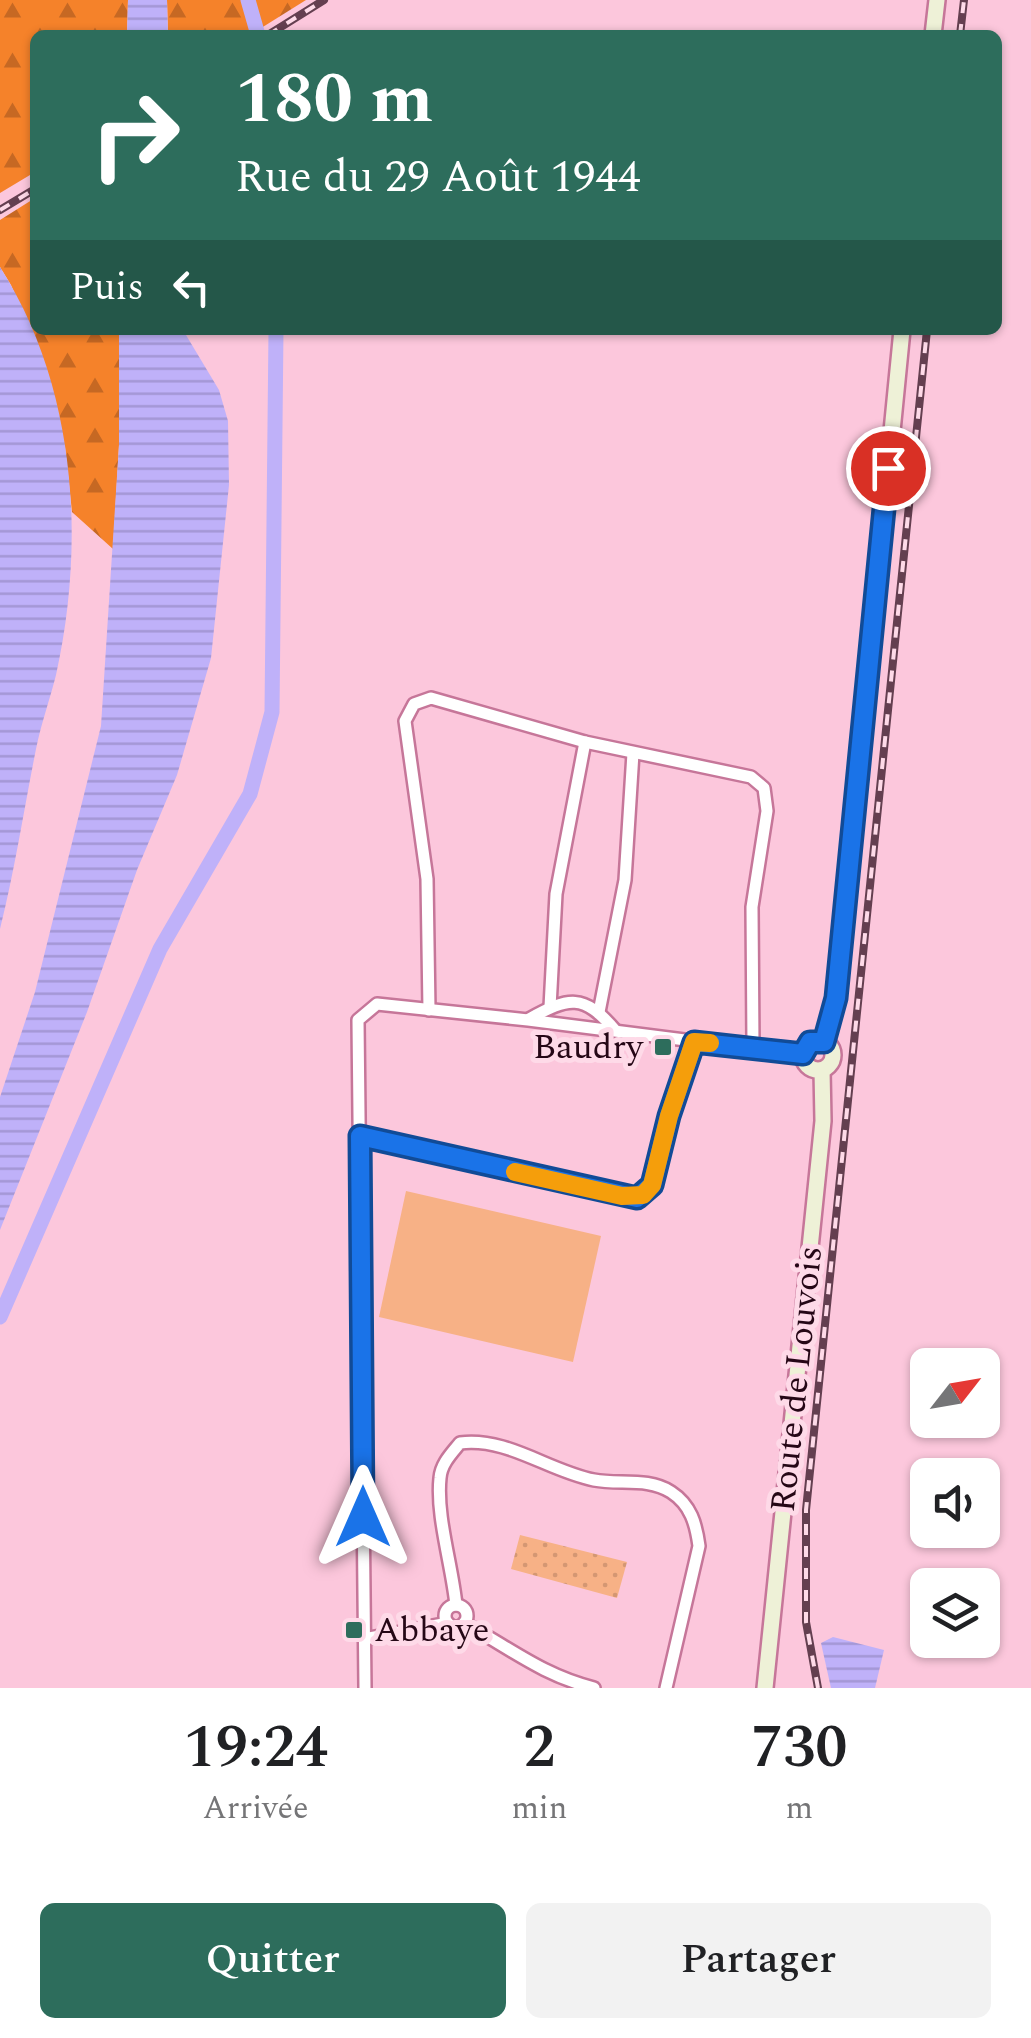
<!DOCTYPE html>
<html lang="fr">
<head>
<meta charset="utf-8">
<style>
	body { margin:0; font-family:Spectral,serif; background:#f2f2f2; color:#202124; height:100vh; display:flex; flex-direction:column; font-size:38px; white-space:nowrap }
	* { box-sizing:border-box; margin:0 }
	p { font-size:32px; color:#757577 }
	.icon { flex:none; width:55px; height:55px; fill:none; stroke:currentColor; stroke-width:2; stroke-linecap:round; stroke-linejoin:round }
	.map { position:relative; height:1688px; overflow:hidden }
	.details { display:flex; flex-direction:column; background:#fff; flex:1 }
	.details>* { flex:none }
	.hud { position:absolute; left:30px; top:30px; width:972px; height:305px; border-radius:15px; box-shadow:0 2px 8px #0004; background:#2d6d5c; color:#fff; overflow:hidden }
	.needle { width:65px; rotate:59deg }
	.fabs { position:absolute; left:910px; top:1348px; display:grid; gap:20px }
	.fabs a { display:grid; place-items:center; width:90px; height:90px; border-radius:15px; background:#fff; box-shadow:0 2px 8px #0004; font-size:50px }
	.pin { position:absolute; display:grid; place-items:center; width:85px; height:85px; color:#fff; margin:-42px; border:5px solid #fff; border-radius:50%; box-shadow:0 2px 10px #0007 }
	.me { position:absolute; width:110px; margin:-55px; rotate:0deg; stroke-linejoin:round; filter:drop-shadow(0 0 8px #0008) }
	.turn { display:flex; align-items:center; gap:35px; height:210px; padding:0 40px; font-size:45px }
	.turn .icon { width:130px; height:130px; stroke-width:2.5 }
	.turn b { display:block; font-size:70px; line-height:85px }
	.then { display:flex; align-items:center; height:95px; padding:0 40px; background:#0003; gap:20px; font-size:38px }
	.eta { display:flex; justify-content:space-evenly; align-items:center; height:170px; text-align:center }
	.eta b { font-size:60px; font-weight:600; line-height:70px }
	.action { display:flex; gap:20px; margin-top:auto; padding:20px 40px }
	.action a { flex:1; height:115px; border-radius:15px; background:#2d6d5c; color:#fff; font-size:40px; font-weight:600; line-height:115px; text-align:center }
	.action a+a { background:#f2f2f2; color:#202124 }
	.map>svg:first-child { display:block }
</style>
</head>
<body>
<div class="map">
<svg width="1031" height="1688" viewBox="0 0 1031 1688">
	<defs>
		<pattern id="grass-dots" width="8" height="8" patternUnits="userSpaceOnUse" patternTransform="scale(2.5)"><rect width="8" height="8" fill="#f7b186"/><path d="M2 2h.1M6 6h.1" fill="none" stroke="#d49773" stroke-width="1.8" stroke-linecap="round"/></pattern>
		<pattern id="forest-firs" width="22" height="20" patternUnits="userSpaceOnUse" patternTransform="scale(2.5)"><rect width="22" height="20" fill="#f5822a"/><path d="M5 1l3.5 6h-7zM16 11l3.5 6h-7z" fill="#c66823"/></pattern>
		<pattern id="water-rules" width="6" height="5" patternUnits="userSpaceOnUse" patternTransform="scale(2.5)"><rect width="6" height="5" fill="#bfb1f9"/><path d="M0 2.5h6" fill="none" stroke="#a497d5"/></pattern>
	</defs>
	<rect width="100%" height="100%" fill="#fcc7dc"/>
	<path fill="url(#grass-dots)" d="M520,1535l107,27 -10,36 -106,-29z"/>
	<g fill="url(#forest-firs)">
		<path d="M0,0h128l-1,35h-92v137l-35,21z"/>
		<path d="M167,0h139l-56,35h-82z"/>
		<path d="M35,198v132h84v115l-6,104 -41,-37 -7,-65 -27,-99 -27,-63 -11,-18v-47z"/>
	</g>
	<path fill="#f7b186" d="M406,1191l195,45 -28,126 -194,-45z"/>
	<g fill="url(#water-rules)">
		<path d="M128,0h39l1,35h-41z"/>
		<path d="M0,267c76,119 86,273 56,408 -6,24 -15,49 -20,74 -12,60 -21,120 -36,180z"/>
		<path d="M119,330h64l36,60 9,31 1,64 -18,173 -34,117 -40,95 -50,142 -87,218v-133l35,-105 66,-266 18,-281z"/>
		<path d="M833,1637l51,13 -9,38h-44l-10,-45z"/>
	</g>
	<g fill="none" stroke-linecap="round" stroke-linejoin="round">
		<g stroke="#bfb1f9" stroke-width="15">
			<path d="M248,0l10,35"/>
			<path d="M0,1317l160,-368 90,-155 22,-82 4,-382"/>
		</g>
		<defs>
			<g id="street">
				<path d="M550,1007l6,-113 29,-152"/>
				<path d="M429,1010l-2,-131 -22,-158 9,-17 17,-6 154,44 166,35 13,11 3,23 -15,96 1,139"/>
				<path d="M599,1012l26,-132 8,-127"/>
				<path d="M529,1019c40,-22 54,-26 86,11"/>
				<path d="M360,1136l277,61 15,-12 17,-69 25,-74"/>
				<path d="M456,1605c-4,-40 -20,-89 -16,-127 1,-14 11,-24 20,-35 48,-6 88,28 134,37 25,5 54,-3 77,12 20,13 25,32 28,54l-33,142"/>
				<circle cx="456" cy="1616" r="11"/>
				<path d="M464,1623c46,25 78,52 130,65"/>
				<path d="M364,1639l84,-16"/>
				<path d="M365,1688l-7,-668 19,-16 151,16 275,35"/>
			</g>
			<g id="secondary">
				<path d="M933,35l4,-35"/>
				<circle cx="818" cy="1055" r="15"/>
				<path d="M824,1042l12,-44 66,-668"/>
				<path d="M765,1688l58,-567 -1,-51"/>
			</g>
		</defs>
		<use href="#street" stroke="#c67699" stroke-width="16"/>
		<use href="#secondary" stroke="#c67699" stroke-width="20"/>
		<use href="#street" stroke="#fff" stroke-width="11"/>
		<use href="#secondary" stroke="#eef1d7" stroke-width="15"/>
		<defs>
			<g id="rail">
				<path d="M268,35l56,-35"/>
				<path d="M960,35l4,-35"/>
				<path d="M0,210l35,-21"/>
				<path d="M818,1688l-12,-66v-112l121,-1180"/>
			</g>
		</defs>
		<use href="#rail" stroke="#643f50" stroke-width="8"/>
		<use href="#rail" stroke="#fedae8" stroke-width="4" stroke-dasharray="11" stroke-linecap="butt"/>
	</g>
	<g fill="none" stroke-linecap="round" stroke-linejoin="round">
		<defs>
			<path id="route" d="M363,1517l-3,-381 277,62 15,-13 17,-69 25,-74 109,12 7,-12h14l12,-44 52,-530"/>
		</defs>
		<use href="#route" stroke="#114b97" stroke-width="25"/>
		<use href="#route" stroke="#1a73e8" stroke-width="18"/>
		<path stroke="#f59e0b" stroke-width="18" d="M515,1172l107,24 21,-1 9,-10 17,-69 25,-74 16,1"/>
	</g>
	<g fill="#2d6d5c" stroke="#fedae8" stroke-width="4">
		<rect x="653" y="1037" width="20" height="20" rx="5"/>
		<rect x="344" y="1620" width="20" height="20" rx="5"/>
	</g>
	<g text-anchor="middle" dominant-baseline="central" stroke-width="10" stroke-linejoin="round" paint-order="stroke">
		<g font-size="35" fill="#250716" stroke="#fedae8" text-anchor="end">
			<text x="643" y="1047">Baudry</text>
			<text x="374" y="1630" text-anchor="start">Abbaye</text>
		</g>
		<g font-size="35" fill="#250716" stroke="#fedae8">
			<text transform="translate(797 1379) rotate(-84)">Route de Louvois</text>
		</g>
	</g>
</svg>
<div class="fabs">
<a><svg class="needle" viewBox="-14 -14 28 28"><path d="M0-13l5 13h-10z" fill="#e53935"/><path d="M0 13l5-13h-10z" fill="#757577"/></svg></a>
<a><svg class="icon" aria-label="sound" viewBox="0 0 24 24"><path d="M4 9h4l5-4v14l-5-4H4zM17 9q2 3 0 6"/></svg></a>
<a><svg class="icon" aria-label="layers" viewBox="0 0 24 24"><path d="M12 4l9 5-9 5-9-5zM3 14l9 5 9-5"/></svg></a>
</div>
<div class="pin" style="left:888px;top:468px;background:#d93025"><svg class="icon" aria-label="arrive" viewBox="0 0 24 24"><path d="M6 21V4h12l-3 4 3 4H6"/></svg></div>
<svg class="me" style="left:363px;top:1517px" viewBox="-20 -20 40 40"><path d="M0-17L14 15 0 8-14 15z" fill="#1a73e8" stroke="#fff" stroke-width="4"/></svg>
<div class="hud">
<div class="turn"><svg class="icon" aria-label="right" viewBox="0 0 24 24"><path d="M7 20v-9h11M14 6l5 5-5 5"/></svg><div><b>180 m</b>Rue du 29 Août 1944</div></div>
<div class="then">Puis<svg class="icon" aria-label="left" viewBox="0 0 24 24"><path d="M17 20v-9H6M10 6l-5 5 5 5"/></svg></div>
</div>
</div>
<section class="details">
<div class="eta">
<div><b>19:24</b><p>Arrivée</p></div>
<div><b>2</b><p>min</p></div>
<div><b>730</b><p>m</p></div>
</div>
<div class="action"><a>Quitter</a><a>Partager</a></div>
</section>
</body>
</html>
